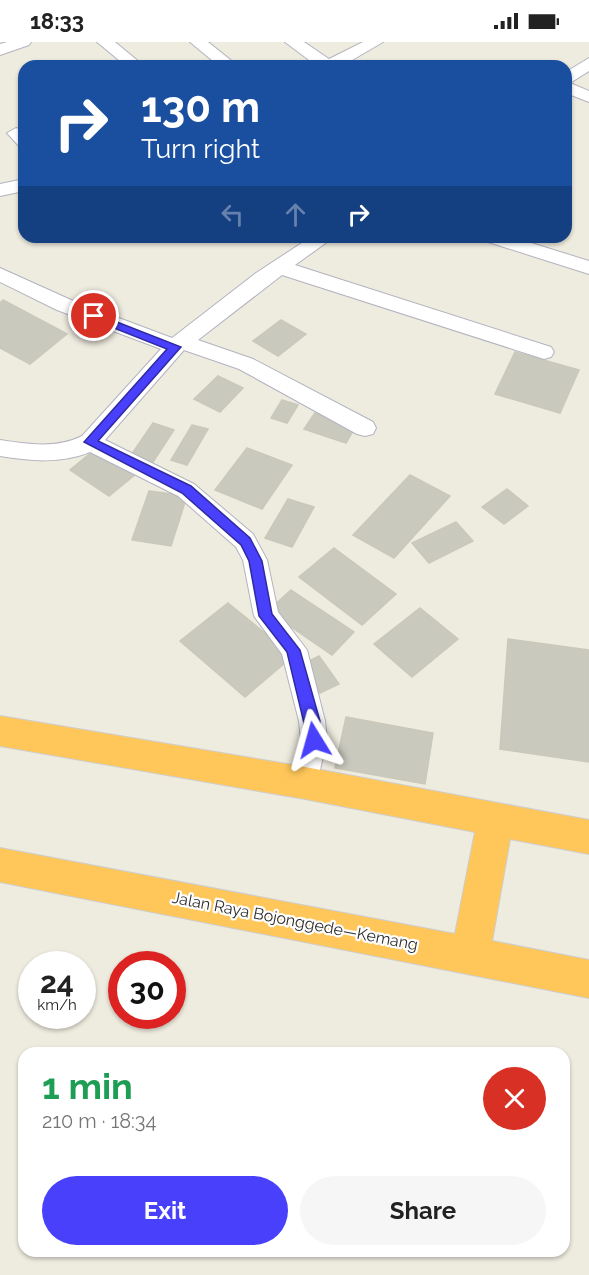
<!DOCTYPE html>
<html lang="en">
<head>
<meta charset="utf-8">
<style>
	body { margin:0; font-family:Raleway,sans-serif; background:#f6f6f6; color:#222; height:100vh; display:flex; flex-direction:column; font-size:22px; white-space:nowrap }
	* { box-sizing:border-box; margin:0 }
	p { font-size:20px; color:#767676 }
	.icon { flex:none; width:33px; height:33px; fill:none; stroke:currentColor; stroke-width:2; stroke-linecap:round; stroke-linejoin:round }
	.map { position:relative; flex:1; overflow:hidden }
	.side { position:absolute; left:18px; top:1005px; width:552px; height:210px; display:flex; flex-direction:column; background:#fff; border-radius:18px; box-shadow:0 2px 4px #0004 }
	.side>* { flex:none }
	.banner { position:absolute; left:18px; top:18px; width:554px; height:183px; border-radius:18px; box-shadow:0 2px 4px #0004; background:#1a4fa0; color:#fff; overflow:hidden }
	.speed { position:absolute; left:18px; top:909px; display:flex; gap:12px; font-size:30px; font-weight:700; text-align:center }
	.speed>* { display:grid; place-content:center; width:78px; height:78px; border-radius:50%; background:#fff; box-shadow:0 2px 4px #0004; line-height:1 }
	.speed small { font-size:15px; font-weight:400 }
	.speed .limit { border:9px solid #d22; background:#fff; color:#111 }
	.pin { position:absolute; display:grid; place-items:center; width:51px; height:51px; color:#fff; margin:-26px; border:3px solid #fff; border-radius:50%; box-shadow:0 2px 6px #0007 }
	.me { position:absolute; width:66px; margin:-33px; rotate:352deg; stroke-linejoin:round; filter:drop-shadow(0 0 4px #0008) }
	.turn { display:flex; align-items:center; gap:21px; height:126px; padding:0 24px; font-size:27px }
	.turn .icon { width:78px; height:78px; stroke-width:2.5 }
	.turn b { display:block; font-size:42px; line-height:51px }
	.lanes { display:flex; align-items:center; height:57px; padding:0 24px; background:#0003; justify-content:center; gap:30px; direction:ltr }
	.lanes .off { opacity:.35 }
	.round { display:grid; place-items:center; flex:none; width:63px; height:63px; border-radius:32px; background:#f6f6f6 }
	.summary { display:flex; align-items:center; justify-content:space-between; height:102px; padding:0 24px }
	h1 { font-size:36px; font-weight:700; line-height:45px; color:#1e9e55 }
	.button { display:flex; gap:12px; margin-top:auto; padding:12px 24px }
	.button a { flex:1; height:69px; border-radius:36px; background:#4840fb; color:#fff; font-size:24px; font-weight:700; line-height:69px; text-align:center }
	.button a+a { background:#f6f6f6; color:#222 }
	.status { display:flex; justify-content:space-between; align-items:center; height:42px; padding:0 30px; background:#fff; direction:ltr }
	.status svg { height:16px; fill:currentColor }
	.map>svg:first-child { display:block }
</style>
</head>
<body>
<div class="status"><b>18:33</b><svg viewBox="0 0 49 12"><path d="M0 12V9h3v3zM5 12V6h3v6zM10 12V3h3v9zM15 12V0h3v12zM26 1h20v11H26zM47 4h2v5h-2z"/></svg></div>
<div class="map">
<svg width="589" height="1233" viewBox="0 0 589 1233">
	<rect width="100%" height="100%" fill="#eeebdf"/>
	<g fill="#cac9be" stroke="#cac8b9" stroke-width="1.5">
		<path d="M3,258l64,34 -37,30 -30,-16v-45z"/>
		<path d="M281,278l25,14 -28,22 -25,-15z"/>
		<path d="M515,310l64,18 -19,43 -65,-19z"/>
		<path d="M218,334l25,12 -23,24 -26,-13z"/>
		<path d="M282,358l16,5 -11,18 -16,-5z"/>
		<path d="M315,371l41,13 -10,17 -42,-14z"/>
		<path d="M153,381l21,7 -23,35 -22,-7z"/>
		<path d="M192,383l16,4 -21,36 -16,-5z"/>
		<path d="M98,405l39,26 -28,23 -39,-26z"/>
		<path d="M247,406l45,17 -30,44 -47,-19z"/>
		<path d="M410,433l40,21 -56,62 -41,-23z"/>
		<path d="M507,447l21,17 -24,18 -22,-17z"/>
		<path d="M149,449l38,5 -16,50 -39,-6z"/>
		<path d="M288,457l26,8 -22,40 -27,-9z"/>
		<path d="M456,480l17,19 -44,22 -17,-20z"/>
		<path d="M334,506l62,46 -34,31 -63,-48z"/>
		<path d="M291,548l63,42 -22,23 -64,-44z"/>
		<path d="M228,561l65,53 -48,41 -65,-56z"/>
		<path d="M420,566l38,31 -46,38 -38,-33z"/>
		<path d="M508,597l81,11v112l-89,-13z"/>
		<path d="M319,614l20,28 -19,9 -19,-28z"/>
		<path d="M346,675l87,16 -8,51 -90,-16z"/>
	</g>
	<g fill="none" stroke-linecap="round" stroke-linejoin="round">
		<defs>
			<g id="minor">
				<path d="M7,0h24l-2,3 -29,10v-11z"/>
				<path d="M97,0h18l29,24h-18z"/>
				<path d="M190,0h18l30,24h-19z"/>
				<path d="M285,0h19l25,17 34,-17h20l-41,24h-25z"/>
				<path d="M589,16v13l-19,12 19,8v11l-23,-9v-21z"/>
				<path d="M16,86l8,3v15l-6,-1 -11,-12z"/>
				<path d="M24,137v12l-24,5v-12z"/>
				<path d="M311,195h23l-39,28 256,82 3,5 -3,5 -7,2 -262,-84 -84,65 55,19 120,63 3,6 -3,6 -8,2 -8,-2 -118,-65 -55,-19 -79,90 89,44 59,50 14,26 11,52 29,38 18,71 2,18 -12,53 -10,3 -10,-3 -4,-9 10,-44 -2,-18 -17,-67 -28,-38 -11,-56 -7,-13 -58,-51 -88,-44c-30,12 -59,9 -90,4v-16c28,4 56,9 82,-4l79,-87 -104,-39 -57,-28v-14l71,32 101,38 84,-65z"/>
				<path d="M482,195h30l77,24v13l-104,-33z"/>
			</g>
			<path id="highway" d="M0,674l305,51 284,53v34l-79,-15 -18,102 97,19v38l-589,-116v-34l455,86 20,-102 -170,-33 -305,-53z"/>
		</defs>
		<use href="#minor" stroke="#b3b3c0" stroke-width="2"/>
		<use href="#highway" stroke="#cdcdcd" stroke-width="2"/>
		<use href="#minor" fill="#fff" fill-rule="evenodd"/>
		<use href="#highway" fill="#ffc75a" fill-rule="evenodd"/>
	</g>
	<path fill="#4840fb" stroke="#2f2aa3" stroke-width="1.5" d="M94,271l87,34 -83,94 93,45 59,52 12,23 10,53 28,36 20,71 -1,23h-10l-22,-92 -28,-36 -10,-55 -8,-16 -59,-52 -98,-51 83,-93 -76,-30 -2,-3z"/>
	<g text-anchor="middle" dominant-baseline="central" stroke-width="4.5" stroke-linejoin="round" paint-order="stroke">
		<g font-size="16" fill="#2d2d2d" stroke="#fff">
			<text transform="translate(295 879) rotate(11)">Jalan Raya Bojonggede—Kemang</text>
		</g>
	</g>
</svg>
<div class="speed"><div>24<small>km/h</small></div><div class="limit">30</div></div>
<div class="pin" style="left:94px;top:274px;background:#d93025"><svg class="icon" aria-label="arrive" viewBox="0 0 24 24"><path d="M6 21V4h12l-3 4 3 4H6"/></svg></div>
<svg class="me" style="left:314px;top:698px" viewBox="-20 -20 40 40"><path d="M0-17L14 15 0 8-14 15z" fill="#4840fb" stroke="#fff" stroke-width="4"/></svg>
<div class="banner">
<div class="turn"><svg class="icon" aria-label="right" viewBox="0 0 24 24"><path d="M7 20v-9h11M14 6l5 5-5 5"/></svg><div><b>130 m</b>Turn right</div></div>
<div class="lanes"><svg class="icon off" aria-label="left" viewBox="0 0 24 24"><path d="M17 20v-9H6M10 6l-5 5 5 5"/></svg><svg class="icon off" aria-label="ahead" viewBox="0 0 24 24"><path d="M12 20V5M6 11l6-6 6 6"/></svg><svg class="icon" aria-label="right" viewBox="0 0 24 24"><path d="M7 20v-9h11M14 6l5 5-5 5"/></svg></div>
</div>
<section class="side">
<div class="summary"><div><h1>1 min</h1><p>210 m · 18:34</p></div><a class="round" style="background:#d93025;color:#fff"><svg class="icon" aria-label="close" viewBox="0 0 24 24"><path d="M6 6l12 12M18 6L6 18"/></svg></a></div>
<div class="button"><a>Exit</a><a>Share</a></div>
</section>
</div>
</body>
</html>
